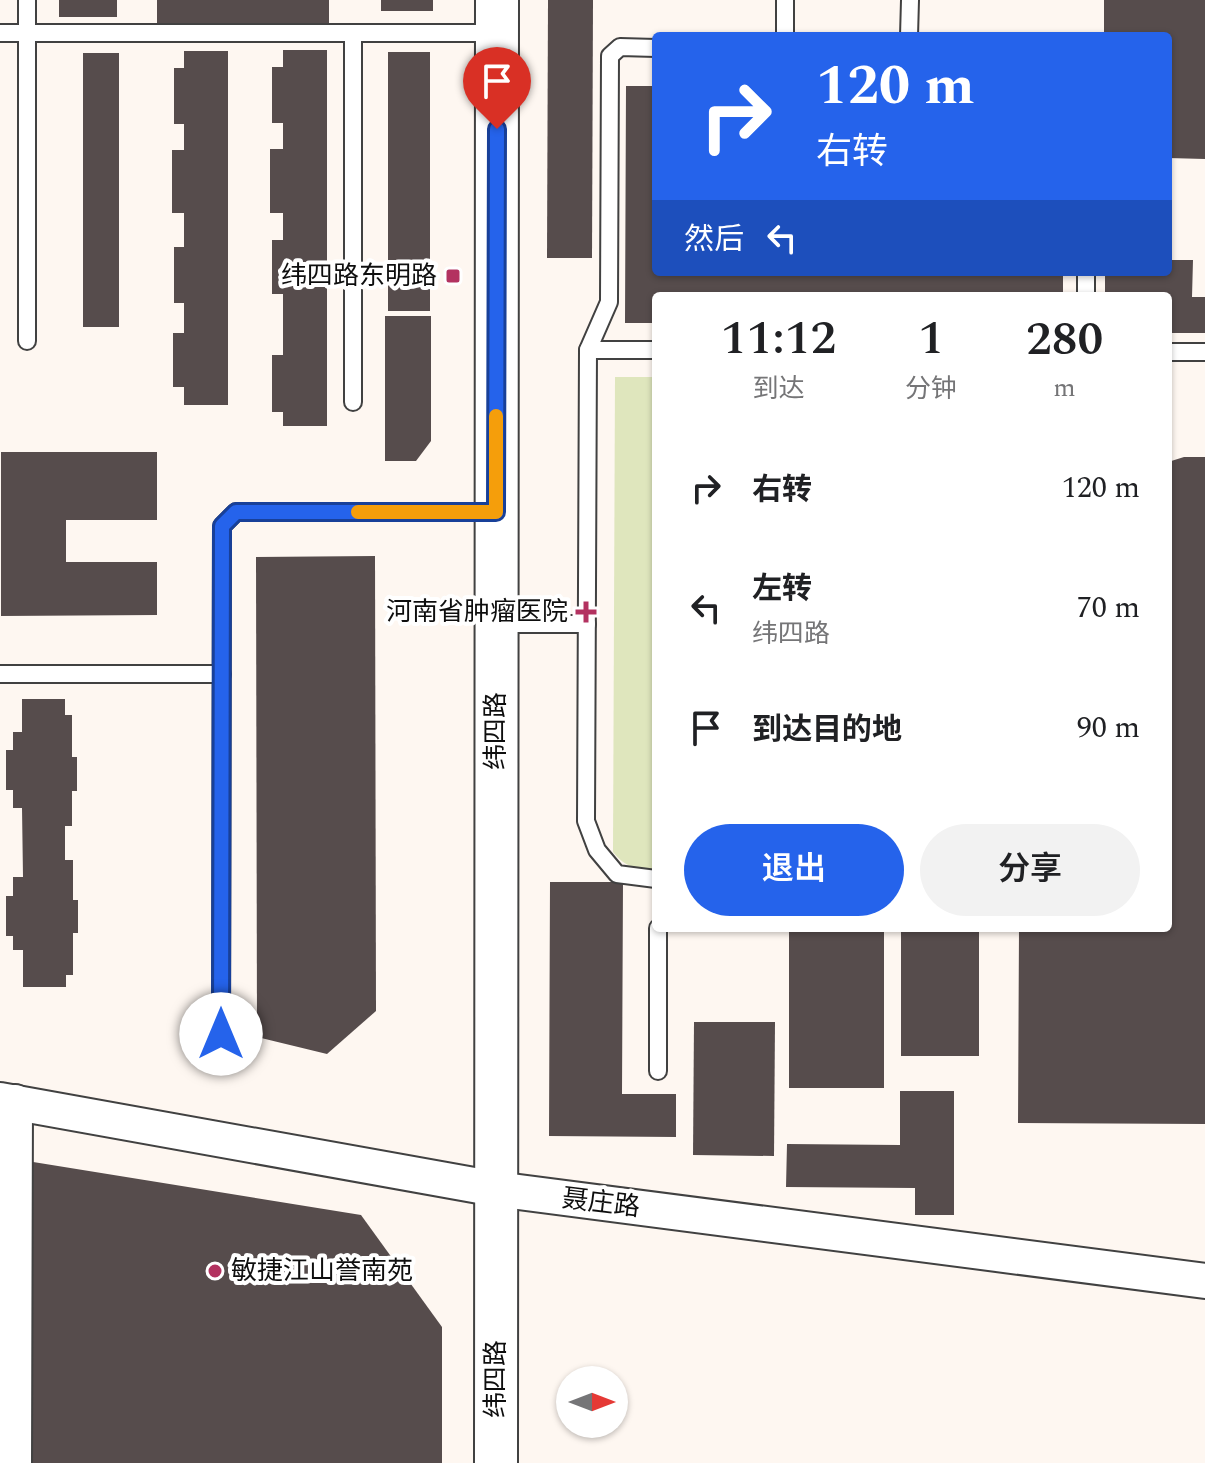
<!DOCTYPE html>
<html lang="zh">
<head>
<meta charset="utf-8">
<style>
	body { margin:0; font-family:Spectral,"Noto Sans SC",serif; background:#f2f2f2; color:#202124; height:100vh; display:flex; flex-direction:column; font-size:30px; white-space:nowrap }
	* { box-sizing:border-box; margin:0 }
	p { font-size:26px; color:#757577 }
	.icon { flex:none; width:44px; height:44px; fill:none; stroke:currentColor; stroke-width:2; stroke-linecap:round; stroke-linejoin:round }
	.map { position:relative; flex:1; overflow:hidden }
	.panel { position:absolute; left:652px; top:292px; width:520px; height:640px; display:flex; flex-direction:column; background:#fff; border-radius:8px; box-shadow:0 2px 6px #0004 }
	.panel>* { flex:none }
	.guide { position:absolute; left:652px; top:32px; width:520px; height:244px; border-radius:8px; box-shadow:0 2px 6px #0004; background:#2563eb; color:#fff; overflow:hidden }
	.needle { width:52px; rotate:90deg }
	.tools { position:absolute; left:556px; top:1366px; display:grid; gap:16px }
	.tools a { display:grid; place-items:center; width:72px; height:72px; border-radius:50%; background:#fff; box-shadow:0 2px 6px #0004; font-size:40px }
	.pin { position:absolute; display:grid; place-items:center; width:68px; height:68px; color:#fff; margin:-82px -34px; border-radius:50% 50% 50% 0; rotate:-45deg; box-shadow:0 0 8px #0007 }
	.pin .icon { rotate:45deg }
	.me { position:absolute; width:88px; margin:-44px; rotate:0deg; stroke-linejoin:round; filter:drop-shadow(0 0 6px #0008) }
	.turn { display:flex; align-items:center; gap:28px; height:168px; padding:0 32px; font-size:36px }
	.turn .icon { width:104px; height:104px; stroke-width:2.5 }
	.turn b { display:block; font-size:56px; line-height:68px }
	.then { display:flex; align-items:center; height:76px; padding:0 32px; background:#0003; gap:16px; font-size:30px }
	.eta { display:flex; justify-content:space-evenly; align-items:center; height:136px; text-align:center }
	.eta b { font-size:48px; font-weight:600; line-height:56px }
	.button { display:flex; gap:16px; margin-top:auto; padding:16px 32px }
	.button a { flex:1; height:92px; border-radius:48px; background:#2563eb; color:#fff; font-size:32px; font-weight:600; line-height:92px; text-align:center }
	.button a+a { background:#f2f2f2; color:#202124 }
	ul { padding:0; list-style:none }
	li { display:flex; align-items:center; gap:24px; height:120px; padding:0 32px }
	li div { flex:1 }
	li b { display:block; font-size:30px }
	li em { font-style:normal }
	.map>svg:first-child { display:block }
</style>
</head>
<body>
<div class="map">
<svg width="1205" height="1463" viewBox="0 0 1205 1463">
	<rect width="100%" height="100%" fill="#fef7f1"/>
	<path fill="#dfe6bd" d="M615,377h41v492c-20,0 -30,-1 -43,-17z"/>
	<g fill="#564c4c">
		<rect x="59" y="0" width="58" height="17"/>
		<rect x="157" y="0" width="172" height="25"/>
		<rect x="381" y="0" width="52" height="11"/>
		<path d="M548,0h45l-1,258h-45z"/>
		<path d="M1104,0h101v159l-37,-1v-122h-64z"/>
		<path d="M283,50h44v376h-44v-14h-11v-57h11v-61h-11v-54h11v-27h-13v-64h13v-26h-11v-56h11z"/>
		<path d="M184,51h44v354h-44v-18h-11v-54h11v-30h-10v-56h10v-34h-12v-63h12v-26h-10v-56h10z"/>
		<rect x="388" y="52" width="42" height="259"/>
		<rect x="83" y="53" width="36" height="274"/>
		<path d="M626,86h30v186h407v24h-407v27h-31z"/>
		<path d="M1168,260h25l-1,37h13v36h-37v-37h-63v-24h63z"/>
		<path d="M385,316h46v125l-15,20h-31z"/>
		<path d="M1,452h156v68h-91v42h91v53l-156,1z"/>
		<path d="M1184,457h21v667l-187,-1 1,-195h149v-466z"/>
		<path d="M375,556l1,455 -49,43 -70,-17 -1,-480z"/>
		<path d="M22,699h43v16h7v42h5v34h-5v35h-7v34h8v40h5v33h-5v42h-7v12h-43v-37h-10v-14h-7v-40h7v-19h10l-1,-69h-9v-18h-7v-40h7v-18h9z"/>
		<path d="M550,882h73l-1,212h54v43l-127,-1z"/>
		<rect x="789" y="928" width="95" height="160"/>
		<rect x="901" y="928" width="78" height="128"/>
		<path d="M694,1022h81l-1,134 -81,-1z"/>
		<path d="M900,1091h54v124h-39v-27l-129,-1 1,-43 113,1z"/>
		<path d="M27,1161l334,54 81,112v136h-410z"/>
	</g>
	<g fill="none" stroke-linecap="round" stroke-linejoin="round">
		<defs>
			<g id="service">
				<path d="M27,0v341"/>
				<path d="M0,33h495"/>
				<path d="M353,33v369"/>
				<path d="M785,36v-36"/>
				<path d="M909,36l1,-36"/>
				<path d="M656,48l-36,-1 -10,9 -1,246 -21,48 -2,471 11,29 20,24 39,5"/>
				<path d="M1086,272v24"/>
				<path d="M588,350h68"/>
				<path d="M1168,352h37"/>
				<path d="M497,624h90"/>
				<path d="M0,674h222"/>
				<path d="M658,928v143"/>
				<path d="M221,1034l1,-508 14,-14h259"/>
			</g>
			<g id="minor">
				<path d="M0,1100l496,89 709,92"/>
				<path d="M14,1463l1,-361"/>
			</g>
			<path id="tertiary" d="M496,1463l1,-1463"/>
		</defs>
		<use href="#service" stroke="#414141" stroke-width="20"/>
		<use href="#minor" stroke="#414141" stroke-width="38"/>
		<use href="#tertiary" stroke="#414141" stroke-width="46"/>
		<use href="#service" stroke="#fff" stroke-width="16"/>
		<use href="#minor" stroke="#fff" stroke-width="34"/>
		<use href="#tertiary" stroke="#fff" stroke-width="42"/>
	</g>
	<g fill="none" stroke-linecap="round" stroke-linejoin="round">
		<defs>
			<path id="route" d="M221,1034l1,-508 14,-14h260l1,-383"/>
		</defs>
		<use href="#route" stroke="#184099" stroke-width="20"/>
		<use href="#route" stroke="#2563eb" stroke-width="14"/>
		<path stroke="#f59e0b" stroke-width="14" d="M358,512h138v-96"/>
	</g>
	<g fill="#b33260" stroke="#fff" stroke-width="3">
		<rect x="445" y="268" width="16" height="16" rx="4"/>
		<path d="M582 600h8v8h8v8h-8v8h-8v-8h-8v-8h8z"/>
		<circle cx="215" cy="1271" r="8"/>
	</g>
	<g text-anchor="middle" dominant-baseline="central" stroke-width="8" stroke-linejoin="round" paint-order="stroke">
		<g font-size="26" fill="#0e0e0e" stroke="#fff" text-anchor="end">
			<text x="437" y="276">纬四路东明路</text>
			<text x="568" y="612">河南省肿瘤医院</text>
			<text x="231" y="1271" text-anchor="start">敏捷江山誉南苑</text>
		</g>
		<g font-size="26" fill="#0e0e0e" stroke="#fff">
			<text transform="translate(496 731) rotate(-90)">纬四路</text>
			<text transform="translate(601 1203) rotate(7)">聂庄路</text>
			<text transform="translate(496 1379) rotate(-90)">纬四路</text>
		</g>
	</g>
</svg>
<div class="tools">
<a><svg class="needle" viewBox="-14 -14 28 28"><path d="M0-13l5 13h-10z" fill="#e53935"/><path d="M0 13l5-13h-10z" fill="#757577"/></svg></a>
</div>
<div class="pin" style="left:497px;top:129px;background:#d93025"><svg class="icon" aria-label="arrive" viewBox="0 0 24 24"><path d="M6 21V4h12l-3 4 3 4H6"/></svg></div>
<svg class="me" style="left:221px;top:1034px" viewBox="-20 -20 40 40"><circle r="19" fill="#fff"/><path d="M0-13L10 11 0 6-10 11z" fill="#2563eb"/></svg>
<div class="guide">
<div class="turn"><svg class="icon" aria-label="right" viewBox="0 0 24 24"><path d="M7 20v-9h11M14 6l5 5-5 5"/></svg><div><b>120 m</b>右转</div></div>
<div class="then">然后<svg class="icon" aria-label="left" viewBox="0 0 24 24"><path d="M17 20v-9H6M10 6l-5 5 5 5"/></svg></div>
</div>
<section class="panel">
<div class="eta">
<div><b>11:12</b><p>到达</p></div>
<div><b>1</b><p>分钟</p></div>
<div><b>280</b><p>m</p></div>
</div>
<ul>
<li><svg class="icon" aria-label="right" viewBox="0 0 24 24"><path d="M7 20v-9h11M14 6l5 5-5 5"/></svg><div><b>右转</b></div><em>120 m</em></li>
<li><svg class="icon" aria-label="left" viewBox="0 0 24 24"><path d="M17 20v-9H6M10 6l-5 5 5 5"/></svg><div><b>左转</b><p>纬四路</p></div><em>70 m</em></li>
<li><svg class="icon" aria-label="arrive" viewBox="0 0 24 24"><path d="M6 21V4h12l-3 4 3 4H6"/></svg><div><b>到达目的地</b></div><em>90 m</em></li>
</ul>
<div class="button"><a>退出</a><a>分享</a></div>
</section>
</div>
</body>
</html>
